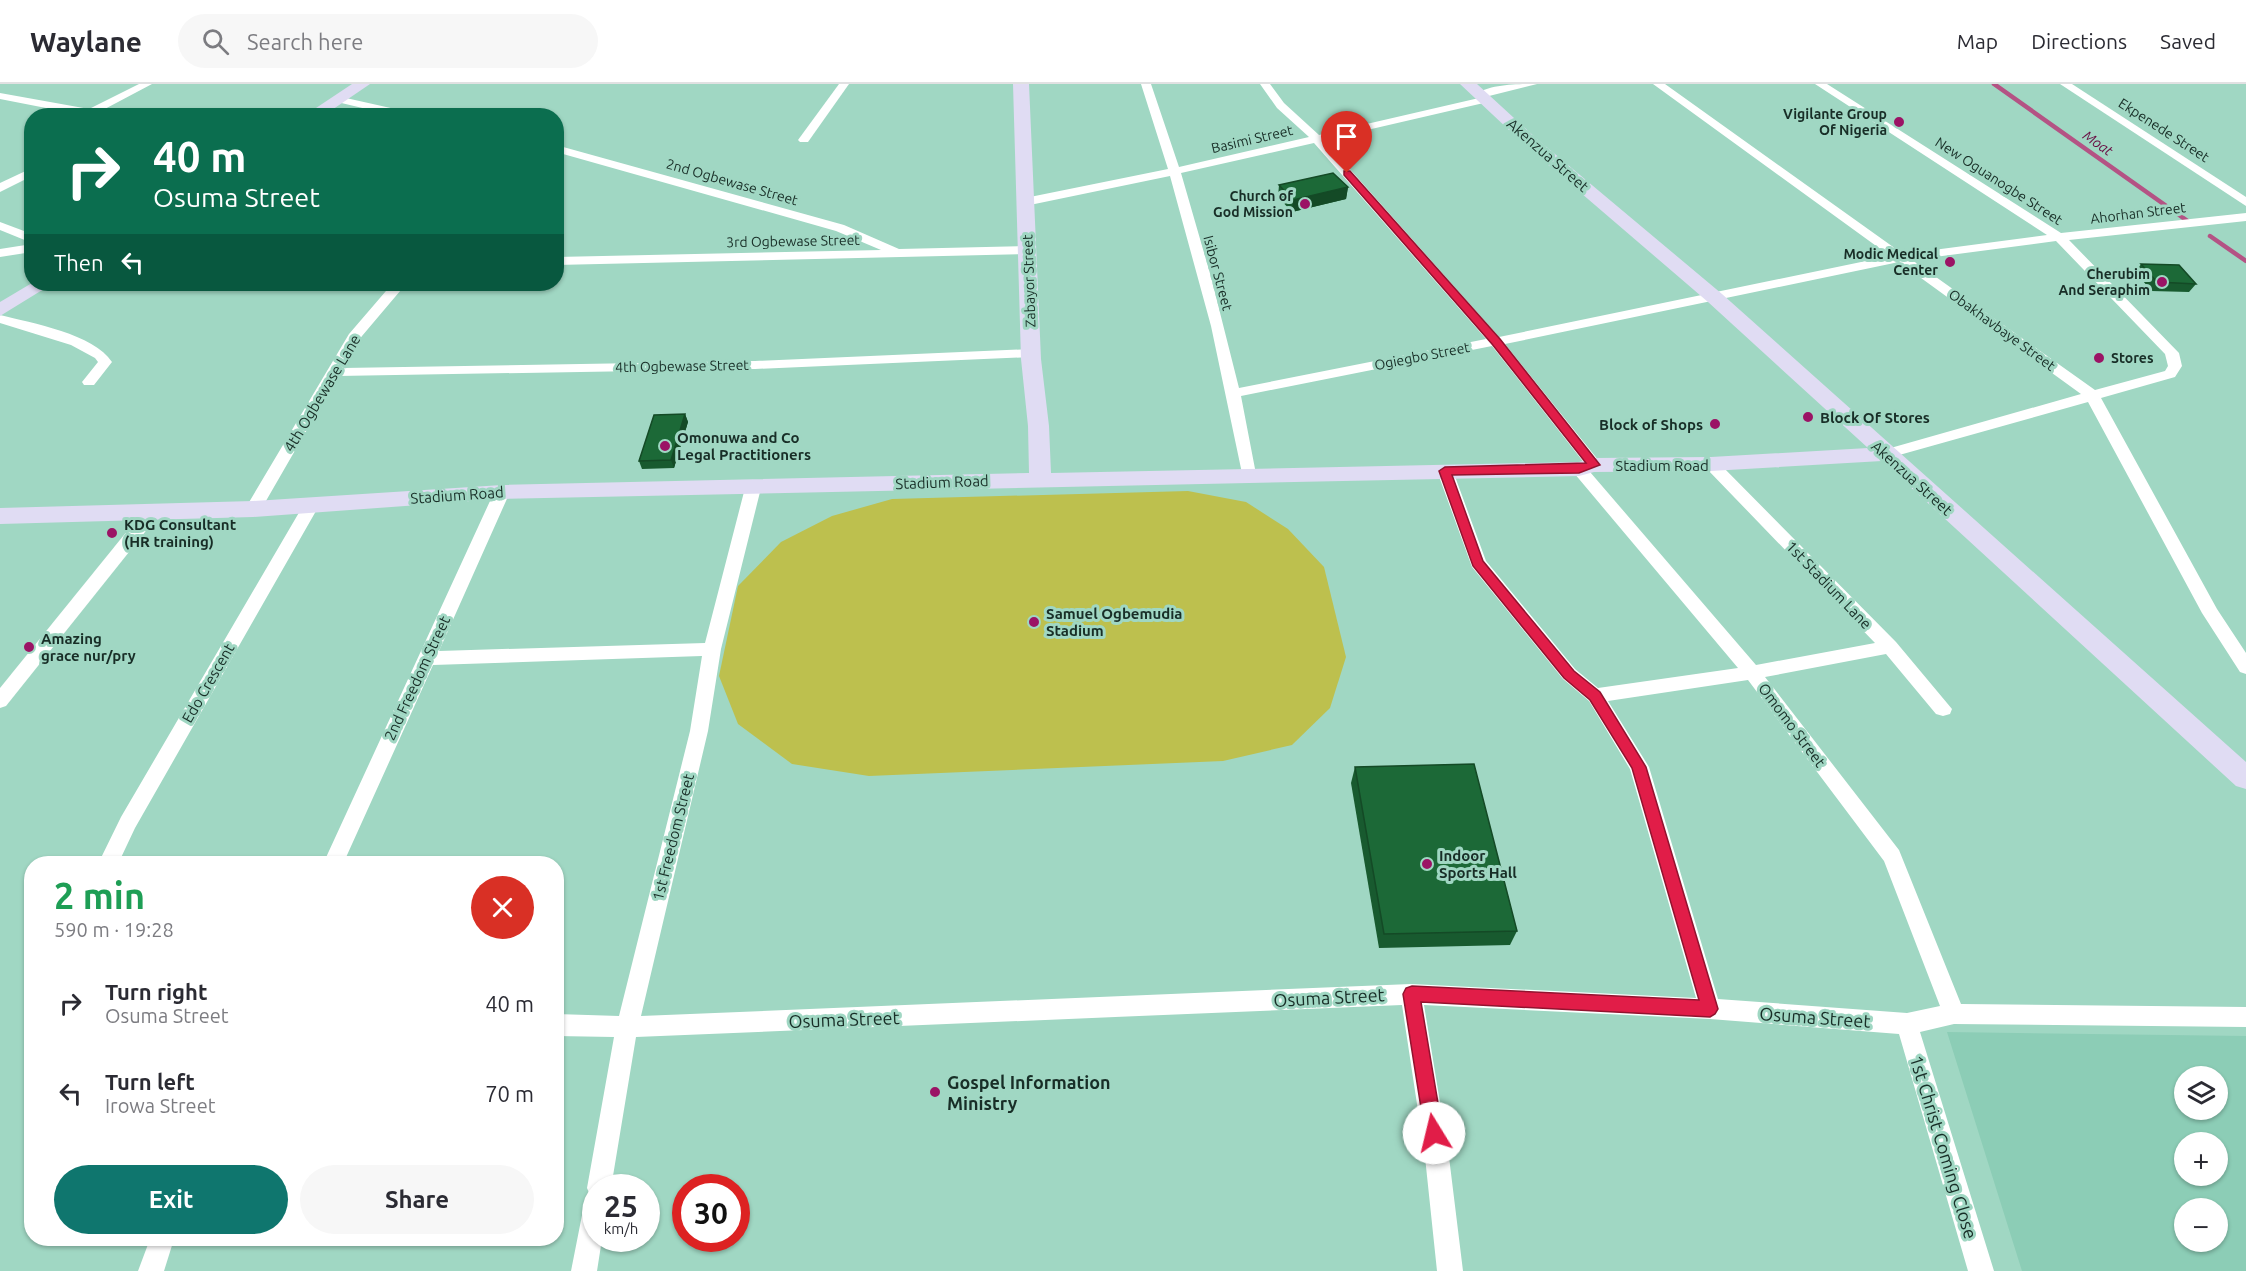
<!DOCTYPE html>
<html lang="en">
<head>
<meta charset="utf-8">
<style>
	body { margin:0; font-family:Ubuntu,sans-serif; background:#f7f7f7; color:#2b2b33; height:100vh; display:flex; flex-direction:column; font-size:22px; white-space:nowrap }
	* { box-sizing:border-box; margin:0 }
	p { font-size:20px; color:#7c7c81 }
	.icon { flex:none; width:33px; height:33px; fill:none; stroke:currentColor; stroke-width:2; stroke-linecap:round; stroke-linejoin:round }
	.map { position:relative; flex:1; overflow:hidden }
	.panel { position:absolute; left:24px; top:772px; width:540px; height:390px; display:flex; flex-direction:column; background:#fff; border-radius:24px; box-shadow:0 2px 4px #0004 }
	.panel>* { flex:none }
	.hud { position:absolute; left:24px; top:24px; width:540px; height:183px; border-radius:24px; box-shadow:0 2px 4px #0004; background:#0b6e4f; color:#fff; overflow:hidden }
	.controls { position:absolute; left:2174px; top:982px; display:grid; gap:12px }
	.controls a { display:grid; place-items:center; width:54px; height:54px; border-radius:50%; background:#fff; box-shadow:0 2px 4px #0004; font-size:30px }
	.speed { position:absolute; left:582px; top:1090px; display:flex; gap:12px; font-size:30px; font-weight:700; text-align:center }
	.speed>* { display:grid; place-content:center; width:78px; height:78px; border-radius:50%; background:#fff; box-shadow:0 2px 4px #0004; line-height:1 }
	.speed small { font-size:15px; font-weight:400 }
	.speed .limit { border:9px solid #d22; background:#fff; color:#111 }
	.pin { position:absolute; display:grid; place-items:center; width:51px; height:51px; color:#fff; margin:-62px -26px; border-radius:50% 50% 50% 0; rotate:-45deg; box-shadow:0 0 6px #0007 }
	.pin .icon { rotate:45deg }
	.me { position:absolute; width:66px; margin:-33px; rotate:351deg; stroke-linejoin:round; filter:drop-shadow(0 0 4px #0008) }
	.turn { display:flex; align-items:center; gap:21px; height:126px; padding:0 30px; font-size:27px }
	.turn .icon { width:78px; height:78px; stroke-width:2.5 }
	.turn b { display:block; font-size:42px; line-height:51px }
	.then { display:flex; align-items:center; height:57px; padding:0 30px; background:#0003; gap:12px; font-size:22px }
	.round { display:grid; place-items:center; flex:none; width:63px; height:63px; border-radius:32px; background:#f7f7f7 }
	.summary { display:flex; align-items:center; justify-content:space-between; height:102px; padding:0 30px }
	h1 { font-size:36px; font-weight:700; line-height:45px; color:#1e9e55 }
	.button { display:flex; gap:12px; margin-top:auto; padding:12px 30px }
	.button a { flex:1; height:69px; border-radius:36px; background:#0f766e; color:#fff; font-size:24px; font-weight:700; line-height:69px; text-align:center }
	.button a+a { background:#f7f7f7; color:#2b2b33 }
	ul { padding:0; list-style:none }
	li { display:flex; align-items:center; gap:18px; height:90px; padding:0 30px }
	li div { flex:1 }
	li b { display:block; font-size:22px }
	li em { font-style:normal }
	header { display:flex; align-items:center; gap:36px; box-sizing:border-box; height:84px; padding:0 30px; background:#fff; border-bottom:2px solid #e1e1e2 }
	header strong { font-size:28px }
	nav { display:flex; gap:33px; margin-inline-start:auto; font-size:21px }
	.search { width:420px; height:54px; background:#f7f7f7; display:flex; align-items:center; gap:15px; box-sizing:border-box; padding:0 21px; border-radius:33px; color:#7c7c81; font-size:22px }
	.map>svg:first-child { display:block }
</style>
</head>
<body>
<header>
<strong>Waylane</strong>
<div class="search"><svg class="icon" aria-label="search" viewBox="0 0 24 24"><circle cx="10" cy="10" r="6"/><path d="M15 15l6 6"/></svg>Search here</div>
<nav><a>Map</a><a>Directions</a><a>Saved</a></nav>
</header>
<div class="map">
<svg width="2246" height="1187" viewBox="0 0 2246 1187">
	<rect width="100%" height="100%" fill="#a0d7c3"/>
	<path fill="#8ccdb6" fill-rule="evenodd" d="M1947,948l299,4v235h-224zM2184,993h33v33h-33zM2184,1059h33v33h-33zM2184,1125h33v33h-33z"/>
	<path fill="#bdc04e" d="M1188,407l58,11 42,27 36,38 22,90 -16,51 -38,37 -69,16 -354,15 -77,-12 -54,-40 -19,-48 19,-90 43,-44 51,-26 60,-17z"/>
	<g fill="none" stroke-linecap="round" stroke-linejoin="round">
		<g stroke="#b45384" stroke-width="4.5">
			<path d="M1994,0l195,138"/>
			<path d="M2210,152l36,25"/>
		</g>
		<g fill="#fff" fill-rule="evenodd">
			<path d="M139,0h13l-51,27 11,5h-25l-87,-17v-6l89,16z"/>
			<path d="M839,0h10l-41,58h-8l-2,-2z"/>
			<path d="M1141,0h10l28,83 130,-30 -32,-29 -17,-24h10l14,19 35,32 160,-37 -4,-3c14,-11 44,-11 62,-11l-52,13 4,3 -1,2 -164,38 175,197 391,-81 -237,-172h12l238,170 144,-19 -232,-151h12l234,149 185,-20v8l-177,19 110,113 3,13 -7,11 -74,21 116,211 29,44v21l-6,-2 -38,-59 -114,-211 -203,57 -5,-2 -3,-3 3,-3 201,-57 -182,-132 -394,82 94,117 3,4 -3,4h-10l-97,-123 -251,50 15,78 -8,5 -5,-1 -32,-152 -41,-150 -145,30 -6,-4 6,-4 143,-29zM1314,59l172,196 -247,49 -28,-111 -30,-104zM2056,157l109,113 3,12 -3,5 -70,19 -183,-130z"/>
			<path d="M2060,0h12l174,113v9z"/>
			<path d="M337,12l76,17 5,3h-22l-63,-15 -1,-2z"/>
			<path d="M556,61l288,80 55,24 130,-3 6,4 -6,4 -473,11v-8l325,-7 -45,-19 -280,-79z"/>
			<path d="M32,84v8l-32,16v-9z"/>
			<path d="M0,138l32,12v9l-32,-13z"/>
			<path d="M32,160v8l-32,5v-8z"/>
			<path d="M392,200h14l-44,52 -19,32 412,-7 276,-12 7,4 -7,4 -276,12 -417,7 -79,137h-12l-2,-4 104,-175z"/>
			<path d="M0,231c32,8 94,19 112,47l-18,23h-10l-2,-3 16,-20 -3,-4 -24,-13 -71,-22z"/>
			<path d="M1711,375l5,1 180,182 56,67 -2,5 -7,2 -7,-2 -50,-60 -121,23 134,173 62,154 285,3v20l-292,-3 -34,8 74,239h-26l-69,-237 -189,-15 -286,-14 25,152 14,114h-26l-12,-114 -23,-152 -766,32 -25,151h-15v51h6l-5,32h-26l13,-66 6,-10 -3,-7 27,-151 -58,-1v-22l63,2 71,-285 12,-75 -269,9 -90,199h-20l173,-376h12l2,4 -71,159 266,-8 40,-155 8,-5 8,5 -40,161 -13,82 -67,285 770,-32 285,14 -66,-229 -41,-68 -26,-22 -91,-112 -35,-96 8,-5 8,5 33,90 89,108 23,19 140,-20 -164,-195 -3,-4 3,-4h10l172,200 119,-22 -169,-175 -3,-4 3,-4zM1748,596l136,181 56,145 -33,7 -189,-14 -69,-232 -41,-66z"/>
			<path d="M312,415l8,5 -185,324 -17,36h-20l23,-47 183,-313z"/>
			<path d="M151,424l8,5 -2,4 -151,189 -6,2v-20l145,-179z"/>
			<path d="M150,1155h24l-10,32h-26z"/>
		</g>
		<g fill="#e0dcf3" fill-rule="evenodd">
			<path d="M352,0h18l-47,32h-19z"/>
			<path d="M1013,0h16l12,275 8,67 2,47 528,-11 15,-4 117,-1 157,-9 -160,-146 -183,-157 -65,-61h17l60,55 185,155 524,468v27l-10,-3 -354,-325 -171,10 -117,1 -15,4 -1077,23 -249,18 -253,7v-16l253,-7 249,-16 527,-12 -1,-47 -7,-67z"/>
			<path d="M32,199l20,1 -52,32v-14z"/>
		</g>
	</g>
	<g fill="#185a2f">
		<path d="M1279,101l69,2 -2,12 -54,13 -14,-15z"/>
		<path d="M2141,180l55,20 -7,8 -38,-1 -15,-19z"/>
		<path d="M685,330l3,8 -14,46 -32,1 -3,-8z"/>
		<path d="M1355,683l162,164 -7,14 -131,3 -28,-165z"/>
	</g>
	<g fill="#144a26">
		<path d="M1348,103l-2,12 -54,13 1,-12z"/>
		<path d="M685,330l3,8 -14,46 -3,-8z"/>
	</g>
	<g fill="#1c6937" stroke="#144a26" stroke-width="1.5">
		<path d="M1333,89l15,14 -55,13 -14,-15z"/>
		<path d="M2141,180l38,1 17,19 -39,-2z"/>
		<path d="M685,330l-14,46 -32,1 15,-46z"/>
		<path d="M1474,680l43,167 -133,3 -29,-167z"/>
	</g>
	<path fill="#e11d48" stroke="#92132f" stroke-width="1.5" d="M1344,87h6l150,168 100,126 -21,8 -127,2 31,86 91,110 26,21 46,75 72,242 -3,5 -5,3 -289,-15 22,131 -3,7 -6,2 -7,-2 -2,-7 -22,-139 3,-6 6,-2 287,14 -67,-232 -42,-68 -26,-22 -91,-112 -34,-95 6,-4 141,-4 -94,-119 -148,-169z"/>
	<g fill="#9b1365" stroke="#a0d7c3" stroke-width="2">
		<circle cx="1899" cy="38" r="6"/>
		<circle cx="1305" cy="120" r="6"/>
		<circle cx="1950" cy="178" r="6"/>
		<circle cx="2162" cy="198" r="6"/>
		<circle cx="2099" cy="274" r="6"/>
		<circle cx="1808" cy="333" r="6"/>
		<circle cx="1715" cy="340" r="6"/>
		<circle cx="665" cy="362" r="6"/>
		<circle cx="112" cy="449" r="6"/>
		<circle cx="1034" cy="538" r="6"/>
		<circle cx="29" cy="563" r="6"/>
		<circle cx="1427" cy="780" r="6"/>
		<circle cx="935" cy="1008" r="6"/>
	</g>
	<g text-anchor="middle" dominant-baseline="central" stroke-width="6" stroke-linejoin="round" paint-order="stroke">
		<g font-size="14" font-weight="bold" fill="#182e27" stroke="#a0d7c3" text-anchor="end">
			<text x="1887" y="30">Vigilante Group<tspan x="1887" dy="16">Of Nigeria</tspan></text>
			<text x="1293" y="112">Church of<tspan x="1293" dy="16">God Mission</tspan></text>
			<text x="1938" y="170">Modic Medical<tspan x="1938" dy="16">Center</tspan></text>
			<text x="2150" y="190">Cherubim<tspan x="2150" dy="16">And Seraphim</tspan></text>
			<text x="2111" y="274" text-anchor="start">Stores</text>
		</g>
		<g font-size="14" fill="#182e27" stroke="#a0d7c3">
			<text transform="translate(2164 46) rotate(33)">Ekpenede Street</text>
			<text transform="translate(1252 55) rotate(-13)">Basimi Street</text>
			<text transform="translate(1999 97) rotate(33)">New Oguanogbe Street</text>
			<text transform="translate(732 98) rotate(16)">2nd Ogbewase Street</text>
			<text transform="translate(2138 129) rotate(-7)">Ahorhan Street</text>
			<text transform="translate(793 157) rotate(-1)">3rd Ogbewase Street</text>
			<text transform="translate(1218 189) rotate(75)">Isibor Street</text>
			<text transform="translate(1029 197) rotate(-92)">Zabayor Street</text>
			<text transform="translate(2002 246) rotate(36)">Obakhavbaye Street</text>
			<text transform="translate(1422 272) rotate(-11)">Ogiegbo Street</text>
			<text transform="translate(682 282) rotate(-1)">4th Ogbewase Street</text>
		</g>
		<g font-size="14" font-style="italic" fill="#690c43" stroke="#a0d7c3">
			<text transform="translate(2098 59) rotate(35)">Moat</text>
		</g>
		<g font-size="15" fill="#182e27" stroke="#a0d7c3">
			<text transform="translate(1548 71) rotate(41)">Akenzua Street</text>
			<text transform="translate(322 309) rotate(-59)">4th Ogbewase Lane</text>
			<text x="1662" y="381">Stadium Road</text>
			<text transform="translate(1912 394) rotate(42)">Akenzua Street</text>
			<text transform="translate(942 398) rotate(-2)">Stadium Road</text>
			<text transform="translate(457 411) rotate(-4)">Stadium Road</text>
			<text transform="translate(1829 501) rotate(46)">1st Stadium Lane</text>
			<text transform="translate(417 594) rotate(-65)">2nd Freedom Street</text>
			<text transform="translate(208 599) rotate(-60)">Edo Crescent</text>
			<text transform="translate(1792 641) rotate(53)">Omomo Street</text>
			<text transform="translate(673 753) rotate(-76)">1st Freedom Street</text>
		</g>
		<g font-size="15" font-weight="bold" fill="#182e27" stroke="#a0d7c3" text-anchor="start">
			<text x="1820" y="333">Block Of Stores</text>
			<text x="1703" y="340" text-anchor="end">Block of Shops</text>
			<text x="677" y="353">Omonuwa and Co<tspan x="677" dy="17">Legal Practitioners</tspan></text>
			<text x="124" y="440">KDG Consultant<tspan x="124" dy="17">(HR training)</tspan></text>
			<text x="1046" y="529">Samuel Ogbemudia<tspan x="1046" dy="17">Stadium</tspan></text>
			<text x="41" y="554">Amazing<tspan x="41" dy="17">grace nur/pry</tspan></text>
			<text x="1439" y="771">Indoor<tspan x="1439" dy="17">Sports Hall</tspan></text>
		</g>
		<g font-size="18" fill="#182e27" stroke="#a0d7c3">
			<text transform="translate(1329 913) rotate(-3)">Osuma Street</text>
			<text transform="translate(1815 933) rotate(4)">Osuma Street</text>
			<text transform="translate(844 935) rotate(-2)">Osuma Street</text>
			<text transform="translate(1944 1063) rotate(73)">1st Christ Coming Close</text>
		</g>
		<g font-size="18" font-weight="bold" fill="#182e27" stroke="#a0d7c3" text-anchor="start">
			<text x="947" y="998">Gospel Information<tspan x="947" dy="21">Ministry</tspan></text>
		</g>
	</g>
</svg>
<div class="controls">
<a><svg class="icon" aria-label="layers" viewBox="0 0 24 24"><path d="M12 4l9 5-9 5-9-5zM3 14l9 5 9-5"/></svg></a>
<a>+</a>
<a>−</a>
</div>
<div class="speed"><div>25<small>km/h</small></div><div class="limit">30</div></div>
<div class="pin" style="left:1347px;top:89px;background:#d93025"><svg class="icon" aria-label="arrive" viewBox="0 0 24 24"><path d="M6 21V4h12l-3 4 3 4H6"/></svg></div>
<svg class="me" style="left:1434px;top:1049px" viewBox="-20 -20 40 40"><circle r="19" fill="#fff"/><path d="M0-13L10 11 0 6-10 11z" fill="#e11d48"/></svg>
<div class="hud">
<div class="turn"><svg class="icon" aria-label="right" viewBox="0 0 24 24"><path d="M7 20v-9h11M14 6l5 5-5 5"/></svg><div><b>40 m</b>Osuma Street</div></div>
<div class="then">Then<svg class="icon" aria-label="left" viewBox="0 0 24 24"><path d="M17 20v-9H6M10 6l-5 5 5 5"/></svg></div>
</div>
<section class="panel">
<div class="summary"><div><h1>2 min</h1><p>590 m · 19:28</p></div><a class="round" style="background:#d93025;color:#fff"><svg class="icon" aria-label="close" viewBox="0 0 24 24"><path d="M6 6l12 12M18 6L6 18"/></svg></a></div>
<ul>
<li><svg class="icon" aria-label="right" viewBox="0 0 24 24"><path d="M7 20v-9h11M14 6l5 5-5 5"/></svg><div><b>Turn right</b><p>Osuma Street</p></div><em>40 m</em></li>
<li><svg class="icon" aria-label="left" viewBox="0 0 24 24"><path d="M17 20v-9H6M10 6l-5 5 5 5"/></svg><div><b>Turn left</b><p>Irowa Street</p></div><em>70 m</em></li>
</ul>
<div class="button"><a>Exit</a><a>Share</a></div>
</section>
</div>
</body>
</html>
